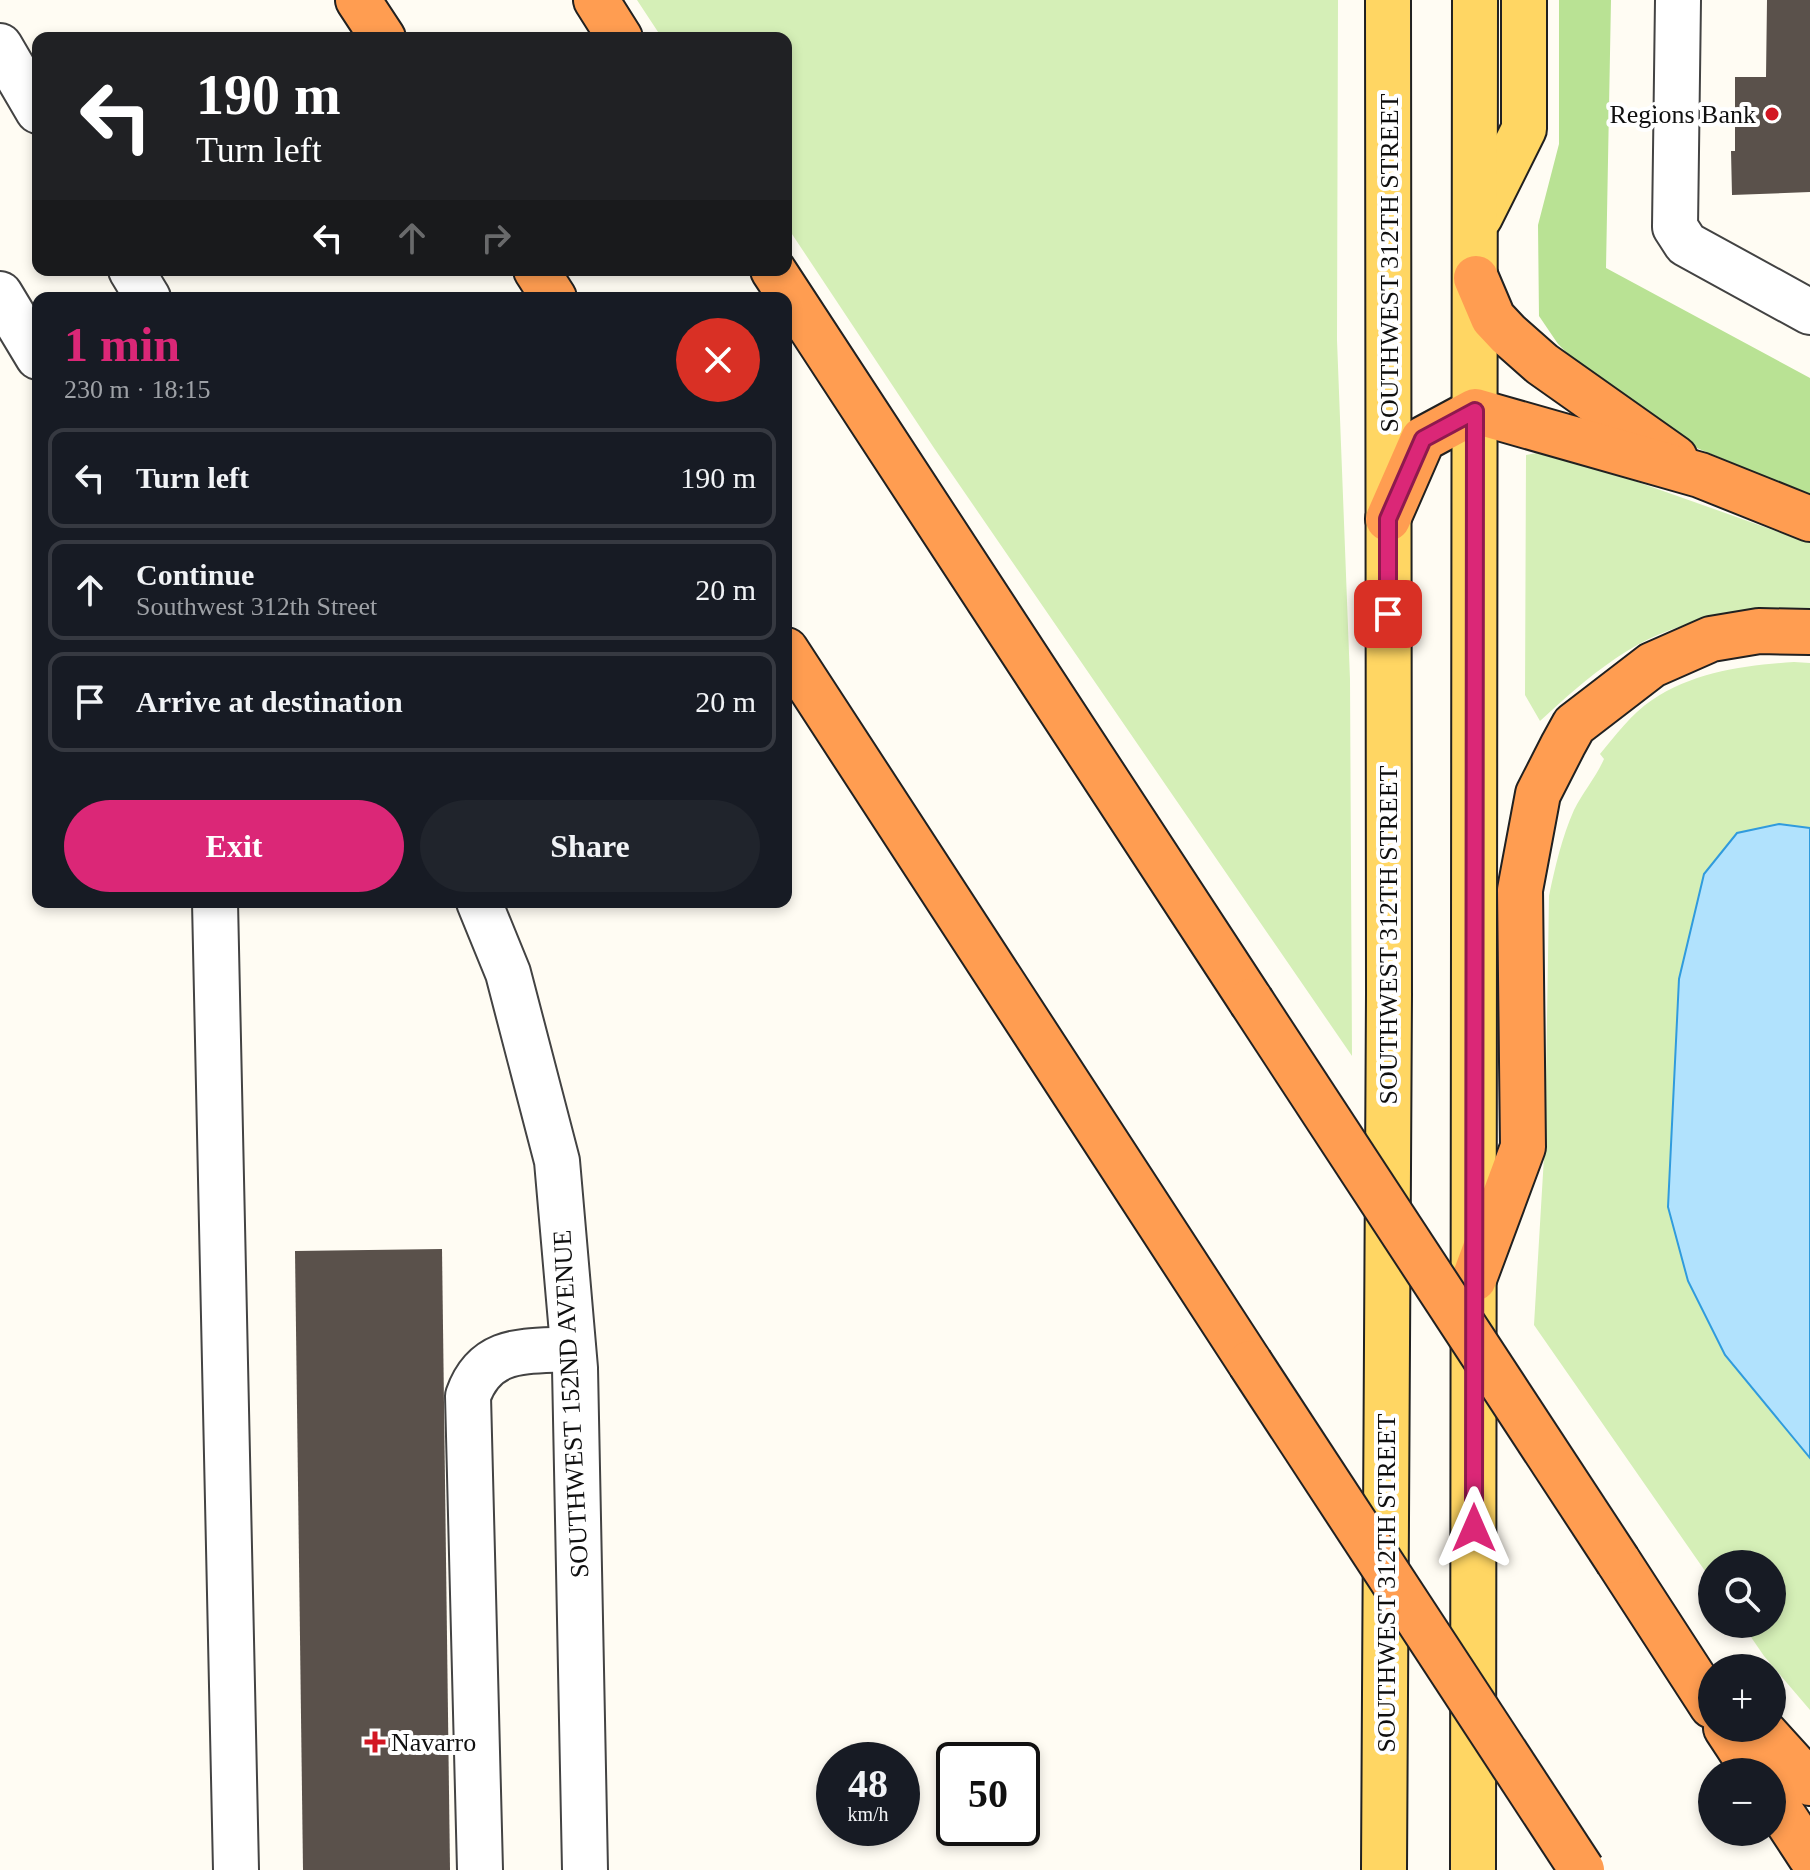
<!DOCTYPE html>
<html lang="en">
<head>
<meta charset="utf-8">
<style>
	body { margin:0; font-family:"Times New Roman",serif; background:#20242c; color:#f1f3f6; height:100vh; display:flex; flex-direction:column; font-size:30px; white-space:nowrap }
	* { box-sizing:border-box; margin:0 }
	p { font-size:26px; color:#9ea1a6 }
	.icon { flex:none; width:44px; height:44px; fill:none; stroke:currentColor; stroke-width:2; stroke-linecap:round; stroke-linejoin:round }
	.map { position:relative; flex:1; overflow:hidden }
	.drawer { position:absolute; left:32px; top:292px; width:760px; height:616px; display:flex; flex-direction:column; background:#171b24; border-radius:16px; box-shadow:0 4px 12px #0003 }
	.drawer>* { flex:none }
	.banner { position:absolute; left:32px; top:32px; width:760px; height:244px; border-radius:16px; box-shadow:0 4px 12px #0003; background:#202124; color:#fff; overflow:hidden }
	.tools { position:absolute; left:1698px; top:1550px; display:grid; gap:16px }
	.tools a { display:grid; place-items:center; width:88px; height:88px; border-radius:50%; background:#171b24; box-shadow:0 4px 12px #0003; font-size:40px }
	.speed { position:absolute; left:816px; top:1742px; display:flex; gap:16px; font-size:40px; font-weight:700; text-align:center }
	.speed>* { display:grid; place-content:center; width:104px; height:104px; border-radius:50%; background:#171b24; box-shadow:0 4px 12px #0003; line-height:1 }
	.speed small { font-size:20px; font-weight:400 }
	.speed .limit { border:4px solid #111; border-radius:12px; background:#fff; color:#111 }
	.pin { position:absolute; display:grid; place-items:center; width:68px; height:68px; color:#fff; margin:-34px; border-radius:16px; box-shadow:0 4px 12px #0006 }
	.me { position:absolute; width:88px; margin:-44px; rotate:0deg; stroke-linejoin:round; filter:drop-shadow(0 0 6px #0008) }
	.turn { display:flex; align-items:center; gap:28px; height:168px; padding:0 32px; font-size:36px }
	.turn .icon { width:104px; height:104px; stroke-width:2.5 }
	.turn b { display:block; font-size:56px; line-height:68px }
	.lanes { display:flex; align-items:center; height:76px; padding:0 32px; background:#0003; justify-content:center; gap:40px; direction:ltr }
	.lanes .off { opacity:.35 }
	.round { display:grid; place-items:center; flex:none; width:84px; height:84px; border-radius:42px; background:#20242c }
	.headline { display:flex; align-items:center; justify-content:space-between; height:136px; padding:0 32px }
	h1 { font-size:48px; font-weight:600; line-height:60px; color:#db2777 }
	.action { display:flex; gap:16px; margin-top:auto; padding:16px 32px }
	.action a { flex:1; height:92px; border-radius:48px; background:#db2777; color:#fff; font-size:32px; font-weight:600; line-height:92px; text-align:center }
	.action a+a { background:#20242c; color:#f1f3f6 }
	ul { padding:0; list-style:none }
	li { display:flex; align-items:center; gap:24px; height:100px; margin:0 16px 12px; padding:0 16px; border:4px solid #363941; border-radius:16px }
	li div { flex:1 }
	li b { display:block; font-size:30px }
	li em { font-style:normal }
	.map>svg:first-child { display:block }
</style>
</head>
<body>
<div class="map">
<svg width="1810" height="1870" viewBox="0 0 1810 1870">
	<rect width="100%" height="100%" fill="#fffcf3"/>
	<g fill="#d5efb7">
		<path d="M637,0h701l-1,340 13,339 2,377 -418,-608 -148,-223v-187h-124z"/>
		<path d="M1537,453l64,16 209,74v70c-34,2 -70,3 -104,8 -66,9 -119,57 -166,100l-15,-26 1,-240z"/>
		<path d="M1794,662l16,1v165l-30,-4 -101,155 -11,228 20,74 37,74 85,103v252l-46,-54 -22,-32h30v-60h-60v17l-178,-256 11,-185 4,-244c6,-29 13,-59 25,-86 9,-18 22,-33 30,-51l-4,-5c16,-19 31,-40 52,-54 41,-28 94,-35 142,-38z"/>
	</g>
	<path fill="#b9e294" d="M1559,0h52l-5,268 204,110v117l-135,-56 -73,-51 -44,-44 -19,-28 -1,-91 21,-81z"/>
	<path fill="#b1e2fd" stroke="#309bdd" stroke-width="2" d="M1779,824l31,4v630l-85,-103 -37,-74 -20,-74 11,-228 25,-105 33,-41z"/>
	<g fill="#5a514b">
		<path d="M1767,0h43v192l-78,3 -1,-44h4v-74h31z"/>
		<path d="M442,1249l8,621h-147l-8,-619z"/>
	</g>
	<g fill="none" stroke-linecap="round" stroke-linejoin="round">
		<defs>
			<g id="minor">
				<path d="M1678,0l-3,227 11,17 124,68"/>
				<path d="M0,46l38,65"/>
				<path d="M131,270l17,28"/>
				<path d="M0,294l38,63"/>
				<path d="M215,902l21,968"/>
				<path d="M479,902l29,71 49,188 18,207 10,502"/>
				<path d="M480,1870l-12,-474c18,-51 59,-44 105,-47"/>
			</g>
			<g id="major">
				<path d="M1480,217l44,-88v-129"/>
				<path d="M1384,1870l5,-876 -1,-994"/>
				<path d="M1473,1870l2,-1870"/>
			</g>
			<g id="highway">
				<path d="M358,0l25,38"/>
				<path d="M596,0l24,38"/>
				<path d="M536,270l18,28"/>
				<path d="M773,270l478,731"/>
				<path d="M1476,278l17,40 15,16 34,30 133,94"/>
				<path d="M1388,519l35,-80 52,-28 225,64 110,44"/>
				<path d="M786,650l464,713"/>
				<path d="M1474,1279l49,-132 -3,-257 18,-96 25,-49 11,-20 78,-60 59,-26 48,-8 51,1"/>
				<path d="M1618,1561l94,145"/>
				<path d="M1726,1728l29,44"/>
				<path d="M1760,1728l50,55"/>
				<path d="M1772,1798l38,58"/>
			</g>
		</defs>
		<use href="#minor" stroke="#434343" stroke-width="48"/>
		<use href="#major" stroke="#212121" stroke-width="48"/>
		<use href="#highway" stroke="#212121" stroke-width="48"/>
		<use href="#minor" stroke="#fff" stroke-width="44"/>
		<use href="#major" stroke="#ffd663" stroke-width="44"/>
		<use href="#highway" stroke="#ff9d51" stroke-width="44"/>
		<defs>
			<g id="highway-bridge">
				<path d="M1251,1001l367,560"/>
				<path d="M1250,1363l332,507"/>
			</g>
		</defs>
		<use href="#highway-bridge" stroke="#212121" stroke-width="48" stroke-linecap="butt"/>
		<use href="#highway-bridge" stroke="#ff9d51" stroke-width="44"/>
	</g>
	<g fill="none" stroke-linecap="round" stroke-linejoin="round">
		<defs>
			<path id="route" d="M1388,614v-95l35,-80 52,-28 -1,1117"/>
		</defs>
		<use href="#route" stroke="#8e194d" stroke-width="20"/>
		<use href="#route" stroke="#db2777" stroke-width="14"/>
	</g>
	<g fill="#d21723" stroke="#fff" stroke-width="3">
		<circle cx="1772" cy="114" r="8"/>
		<path d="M371 1730h8v8h8v8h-8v8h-8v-8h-8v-8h8z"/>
	</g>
	<g text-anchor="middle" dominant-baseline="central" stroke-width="8" stroke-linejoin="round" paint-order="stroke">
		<g font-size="26" fill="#101010" stroke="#fff" text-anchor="end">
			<text x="1756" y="114">Regions Bank</text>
			<text x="391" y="1742" text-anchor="start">Navarro</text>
		</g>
		<g font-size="26" fill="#101010" stroke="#fff">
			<text transform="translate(1389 263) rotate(-90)">SOUTHWEST 312TH STREET</text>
			<text transform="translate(1388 935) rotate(-90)">SOUTHWEST 312TH STREET</text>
			<text transform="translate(571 1404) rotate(-93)">SOUTHWEST 152ND AVENUE</text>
			<text transform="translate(1386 1583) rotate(-90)">SOUTHWEST 312TH STREET</text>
		</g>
	</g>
</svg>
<div class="tools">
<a><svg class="icon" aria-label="search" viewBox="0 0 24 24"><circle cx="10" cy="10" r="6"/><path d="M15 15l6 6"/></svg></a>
<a>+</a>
<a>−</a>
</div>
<div class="speed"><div>48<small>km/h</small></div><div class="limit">50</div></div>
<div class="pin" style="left:1388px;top:614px;background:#d93025"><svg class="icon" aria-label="arrive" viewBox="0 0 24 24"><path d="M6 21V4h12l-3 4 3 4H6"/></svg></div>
<svg class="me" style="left:1474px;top:1528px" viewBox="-20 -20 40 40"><path d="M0-17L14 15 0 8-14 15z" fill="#db2777" stroke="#fff" stroke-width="4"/></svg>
<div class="banner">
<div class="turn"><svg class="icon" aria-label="left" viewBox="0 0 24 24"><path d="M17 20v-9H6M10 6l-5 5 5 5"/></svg><div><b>190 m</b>Turn left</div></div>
<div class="lanes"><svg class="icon" aria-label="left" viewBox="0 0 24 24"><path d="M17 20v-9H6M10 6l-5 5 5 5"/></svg><svg class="icon off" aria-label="ahead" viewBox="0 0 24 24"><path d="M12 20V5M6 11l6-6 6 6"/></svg><svg class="icon off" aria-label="right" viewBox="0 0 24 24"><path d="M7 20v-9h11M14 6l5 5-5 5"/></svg></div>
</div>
<section class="drawer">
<div class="headline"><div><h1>1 min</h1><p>230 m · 18:15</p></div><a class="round" style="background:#d93025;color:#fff"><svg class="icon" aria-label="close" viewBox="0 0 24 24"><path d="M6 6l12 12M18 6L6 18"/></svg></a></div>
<ul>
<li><svg class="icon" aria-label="left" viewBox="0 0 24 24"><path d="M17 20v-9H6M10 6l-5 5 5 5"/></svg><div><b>Turn left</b></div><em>190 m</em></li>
<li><svg class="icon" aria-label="ahead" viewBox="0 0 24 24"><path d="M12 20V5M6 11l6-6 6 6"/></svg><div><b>Continue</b><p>Southwest 312th Street</p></div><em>20 m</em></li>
<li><svg class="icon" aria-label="arrive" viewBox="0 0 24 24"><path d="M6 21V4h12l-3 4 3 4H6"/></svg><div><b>Arrive at destination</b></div><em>20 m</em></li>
</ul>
<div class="action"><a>Exit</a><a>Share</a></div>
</section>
</div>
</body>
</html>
